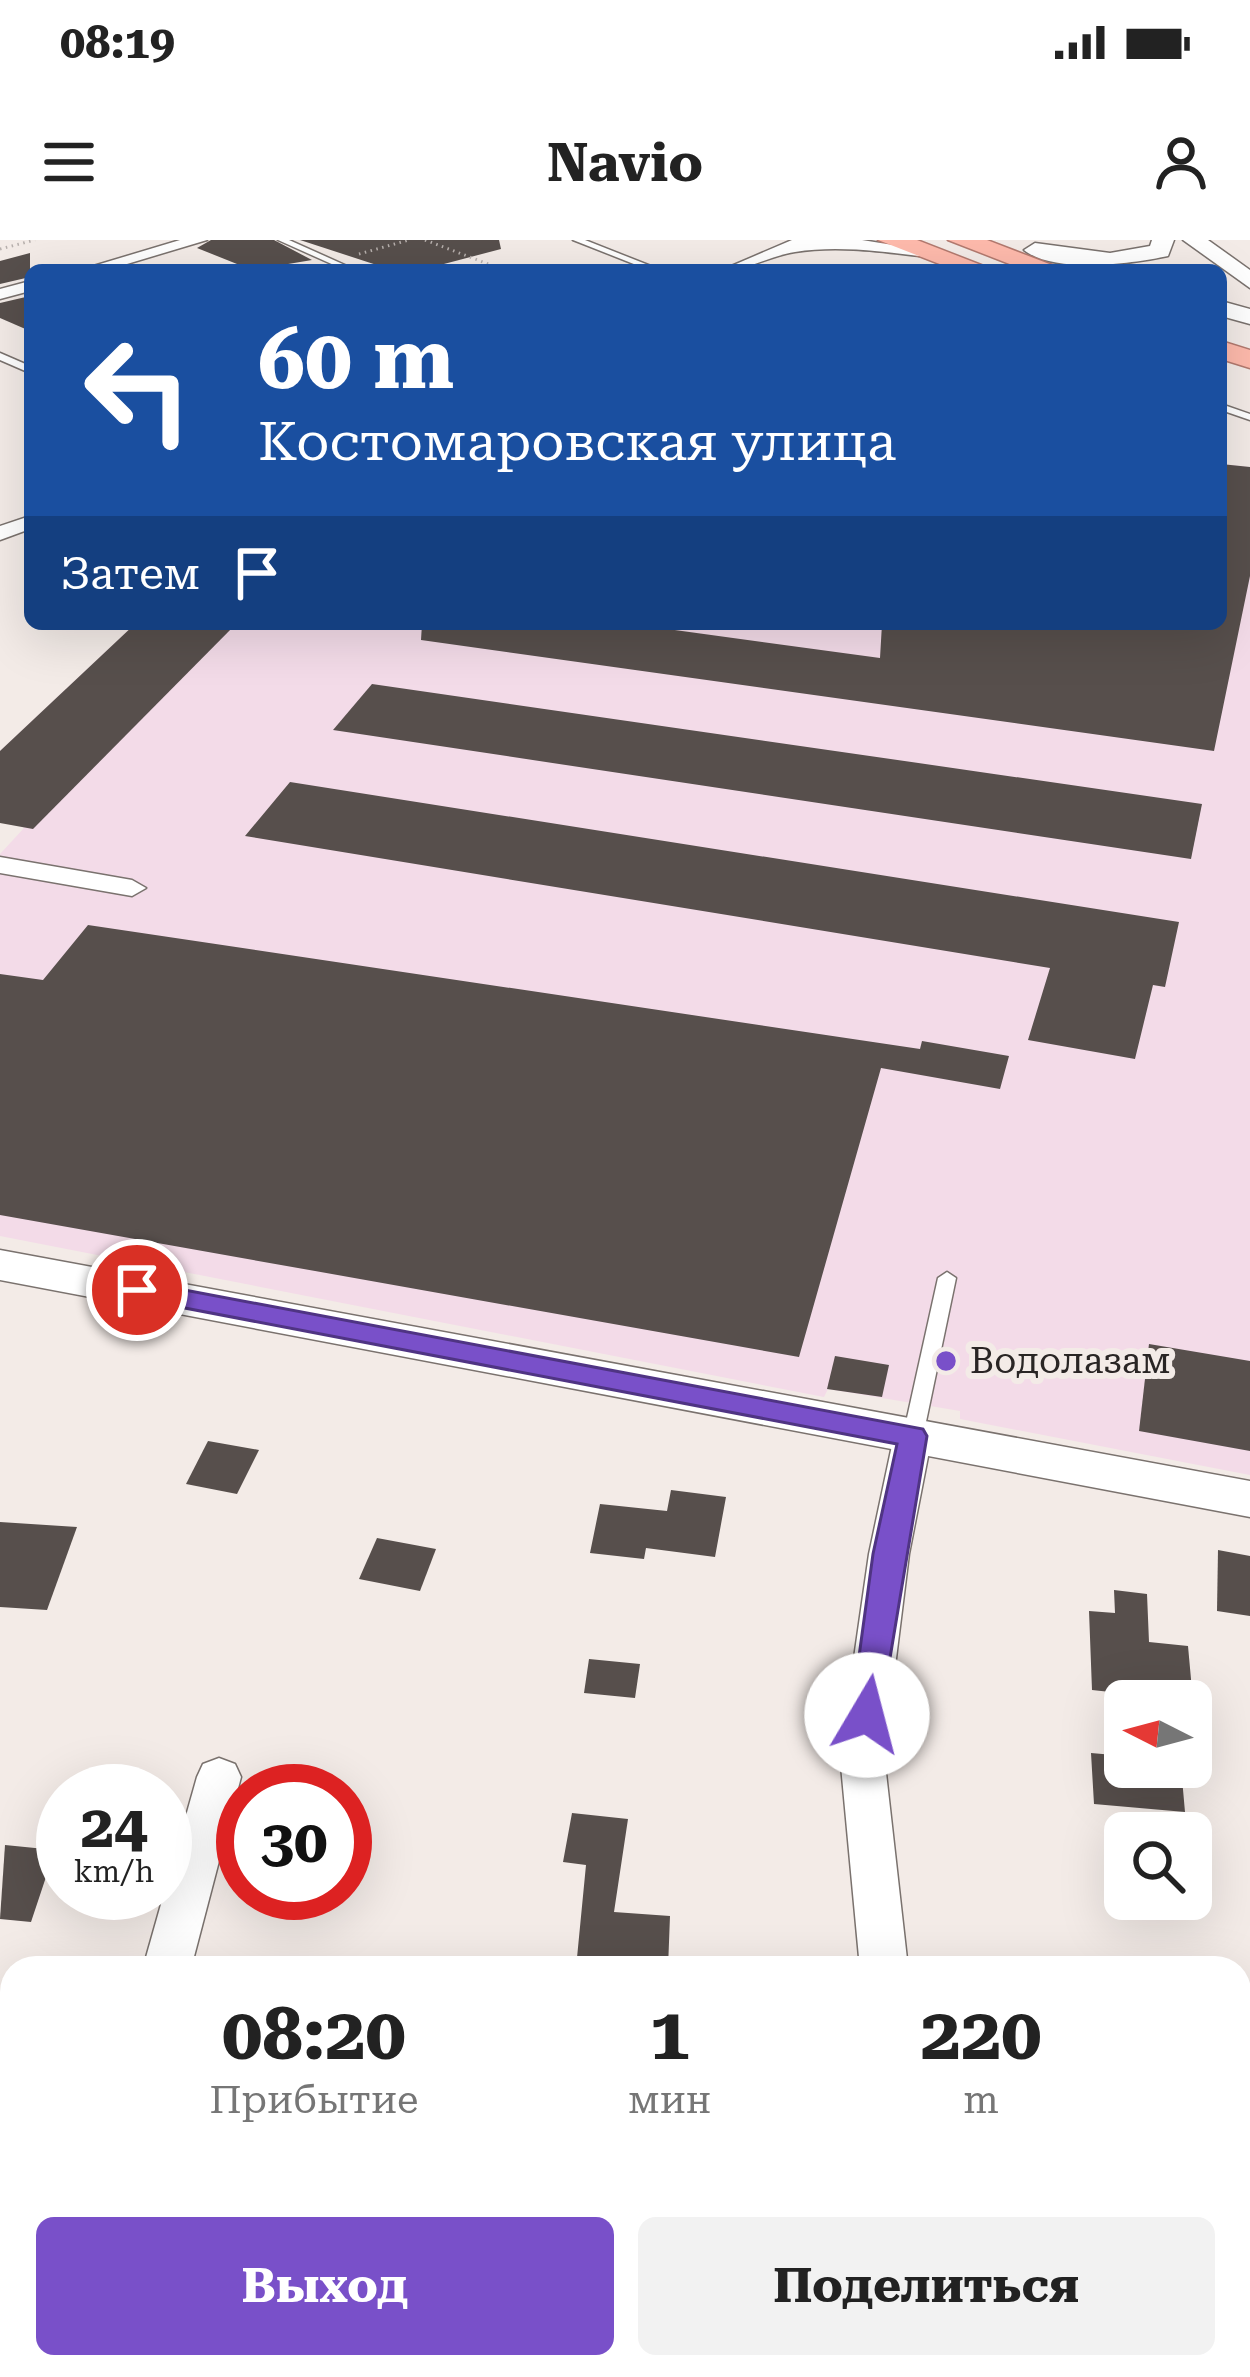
<!DOCTYPE html>
<html lang="ru">
<head>
<meta charset="utf-8">
<style>
	body { margin:0; font-family:"Roboto Serif",serif; background:#f2f2f2; color:#222; height:100vh; display:flex; flex-direction:column; font-size:45px; white-space:nowrap }
	* { box-sizing:border-box; margin:0 }
	p { font-size:39px; color:#767676 }
	.icon { flex:none; width:66px; height:66px; fill:none; stroke:currentColor; stroke-width:2; stroke-linecap:round; stroke-linejoin:round }
	.map { position:relative; flex:1; overflow:hidden }
	.sheet { position:absolute; left:0px; top:1716px; width:1251px; height:423px; display:flex; flex-direction:column; background:#fff; border-radius:36px 36px 0 0; box-shadow:0 12px 48px #0002 }
	.sheet>* { flex:none }
	.banner { position:absolute; left:24px; top:24px; width:1203px; height:366px; border-radius:18px; box-shadow:0 12px 48px #0002; background:#1a4fa0; color:#fff; overflow:hidden }
	.needle { width:78px; rotate:276deg }
	.controls { position:absolute; left:1104px; top:1440px; display:grid; gap:24px }
	.controls a { display:grid; place-items:center; width:108px; height:108px; border-radius:18px; background:#fff; box-shadow:0 12px 48px #0002; font-size:60px }
	.speed { position:absolute; left:36px; top:1524px; display:flex; gap:24px; font-size:60px; font-weight:700; text-align:center }
	.speed>* { display:grid; place-content:center; width:156px; height:156px; border-radius:50%; background:#fff; box-shadow:0 12px 48px #0002; line-height:1 }
	.speed small { font-size:30px; font-weight:400 }
	.speed .limit { border:18px solid #d22; background:#fff; color:#111 }
	.pin { position:absolute; display:grid; place-items:center; width:102px; height:102px; color:#fff; margin:-51px; border:6px solid #fff; border-radius:50%; box-shadow:0 3px 12px #0007 }
	.me { position:absolute; width:132px; margin:-66px; rotate:8deg; stroke-linejoin:round; filter:drop-shadow(0 0 9px #0008) }
	.turn { display:flex; align-items:center; gap:42px; height:252px; padding:0 36px; font-size:54px }
	.turn .icon { width:156px; height:156px; stroke-width:2.5 }
	.turn b { display:block; font-size:84px; line-height:102px }
	.then { display:flex; align-items:center; height:114px; padding:0 36px; background:#0003; gap:24px; font-size:45px }
	.eta { display:flex; justify-content:space-evenly; align-items:center; height:204px; text-align:center }
	.eta b { font-size:72px; font-weight:700; line-height:84px }
	.cta { display:flex; gap:24px; margin-top:auto; padding:24px 36px }
	.cta a { flex:1; height:138px; border-radius:18px; background:#7950c9; color:#fff; font-size:48px; font-weight:700; line-height:138px; text-align:center }
	.cta a+a { background:#f2f2f2; color:#222 }
	.status { display:flex; justify-content:space-between; align-items:center; height:84px; padding:0 60px; background:#fff; direction:ltr }
	.status svg { height:33px; fill:currentColor }
	header { display:flex; justify-content:space-between; align-items:center; height:156px; padding:0 36px; background:#fff; font-size:54px; font-weight:700 }
	.map>svg:first-child { display:block }
</style>
</head>
<body>
<div class="status"><b>08:19</b><svg viewBox="0 0 49 12"><path d="M0 12V9h3v3zM5 12V6h3v6zM10 12V3h3v9zM15 12V0h3v12zM26 1h20v11H26zM47 4h2v5h-2z"/></svg></div>
<header><svg class="icon" aria-label="menu" viewBox="0 0 24 24"><path d="M4 6h16M4 12h16M4 18h16"/></svg>Navio<svg class="icon" aria-label="person" viewBox="0 0 24 24"><circle cx="12" cy="8" r="4"/><path d="M4 21q1-7 8-7t8 7"/></svg></header>
<div class="map">
<svg width="1250" height="2137" viewBox="0 0 1250 2137">
	<rect width="100%" height="100%" fill="#f3ebe7"/>
	<path fill="#f3dbe8" d="M1221,224l29,3v1008l-290,-56v-8l-132,-22 -4,8 -824,-161v-382l24,-26 -24,-15v-62l135,-127h1086z"/>
	<g fill="#574f4c">
		<path d="M211,0h63l38,20 -60,10 -55,-22z"/>
		<path d="M300,0h199l2,9 -80,21h-29z"/>
		<path d="M30,13v24l-30,7v-23z"/>
		<path d="M30,56v35l-30,-13v-15z"/>
		<path d="M1221,224l29,3v109l-36,175 -793,-111 1,-16h209l249,34 2,-34h339z"/>
		<path d="M135,384h101l-203,205 -33,-6v-72z"/>
		<path d="M372,444l830,120 -11,55 -858,-129z"/>
		<path d="M290,542l889,140 -14,65 -12,-2 -18,74 -107,-19 22,-72 -805,-132z"/>
		<path d="M88,685l832,124 2,-8 87,15 -9,33 -119,-21 -82,289 -799,-142v-241l43,6z"/>
		<path d="M1149,1104l101,17v90l-111,-20z"/>
		<path d="M835,1116l54,9 -7,32 -55,-8z"/>
		<path d="M208,1201l51,9 -22,44 -51,-10z"/>
		<path d="M671,1250l55,7 -11,60 -69,-9 -2,11 -54,-6 10,-49 67,7z"/>
		<path d="M0,1282l77,5 -30,83 -47,-3z"/>
		<path d="M377,1298l59,11 -16,42 -61,-12z"/>
		<path d="M1218,1310l32,6v60l-33,-5z"/>
		<path d="M1114,1350l33,4 2,48 39,4 5,55 -101,-11 -3,-79 26,2z"/>
		<path d="M589,1419l51,5 -5,34 -51,-5z"/>
		<path d="M1091,1513l34,3v11h56l4,45 -91,-8z"/>
		<path d="M572,1573l56,6 -14,93 56,4 -2,52h-92l10,-103 -23,-3z"/>
		<path d="M5,1605l50,5 -24,72 -31,-3z"/>
	</g>
	<g fill="none" stroke-linecap="round" stroke-linejoin="round">
		<defs>
			<g id="service">
				<path d="M278,0h11l67,30h-11z"/>
				<path d="M573,0h12l76,30h-12z"/>
				<path d="M0,113l30,13v7l-30,-13z"/>
				<path d="M1221,164l29,10v6l-29,-10z"/>
				<path d="M947,1032l9,6 -33,158 -3,5h-14l-3,-5 35,-158z"/>
			</g>
			<g id="minor">
				<path d="M180,0h27l-100,30h-27z"/>
				<path d="M792,0h70l74,12 -8,5c-44,-5 -89,-12 -133,-5 -26,4 -46,18 -73,18z"/>
				<path d="M30,41v10l-30,8v-10z"/>
				<path d="M30,276v13l-30,11v-14z"/>
				<path d="M0,617l132,23 14,8 -14,8 -132,-23z"/>
				<path d="M913,1182l14,4 5,10 -23,118 -25,201 24,213h-48l-20,-213 29,-201 25,-118 5,-10z"/>
				<path d="M219,1518l16,6 6,13 -50,191h-48l54,-191 6,-13z"/>
				<path d="M30,2127h56l-2,10h-56z"/>
				<rect x="830" y="2127" width="56" height="10"/>
			</g>
			<path id="tertiary" d="M0,1010l1250,231v36l-1250,-237z"/>
			<g id="secondary">
				<path d="M1152,0h22l-6,16c-37,8 -114,18 -144,-6l11,-7 75,10 40,-7z"/>
				<path d="M1183,0h25l42,30v18z"/>
				<path d="M1221,61l29,8v15l-29,-8z"/>
			</g>
			<g id="trunk">
				<path d="M878,0h39l77,30h-39z"/>
				<path d="M948,0h39l78,30h-40z"/>
				<path d="M1221,101l29,9v18l-29,-9z"/>
			</g>
		</defs>
		<use href="#service" stroke="#7a726e" stroke-width="3"/>
		<use href="#minor" stroke="#7a726e" stroke-width="3"/>
		<use href="#tertiary" stroke="#7a726e" stroke-width="3"/>
		<use href="#secondary" stroke="#7a726e" stroke-width="3"/>
		<use href="#trunk" stroke="#b37a6f" stroke-width="3"/>
		<g stroke="#b6afac" stroke-width="3" stroke-dasharray="1.5 4.5" stroke-linecap="butt">
			<path d="M425,0l79,30"/>
			<path d="M0,9l35,-9"/>
			<path d="M359,14l50,-14"/>
		</g>
		<use href="#service" fill="#fff" fill-rule="evenodd"/>
		<use href="#minor" fill="#fff" fill-rule="evenodd"/>
		<use href="#tertiary" fill="#fff" fill-rule="evenodd"/>
		<use href="#secondary" fill="#fff" fill-rule="evenodd"/>
		<use href="#trunk" fill="#febaac" fill-rule="evenodd"/>
	</g>
	<path fill="#7950c9" stroke="#4f3483" stroke-width="3" d="M137,1041l786,148 4,7 -48,288h-23l-5,-9 22,-161 24,-110 -770,-147v-13z"/>
	<circle fill="#7950c9" stroke="#f3ebe7" stroke-width="4.5" cx="946" cy="1121" r="12"/>
	<g text-anchor="middle" dominant-baseline="central" stroke-width="12" stroke-linejoin="round" paint-order="stroke">
		<g font-size="36" fill="#292524" stroke="#f3ebe7" text-anchor="start">
			<text x="970" y="1121">Водолазам</text>
		</g>
	</g>
</svg>
<div class="controls">
<a><svg class="needle" viewBox="-14 -14 28 28"><path d="M0-13l5 13h-10z" fill="#e53935"/><path d="M0 13l5-13h-10z" fill="#767676"/></svg></a>
<a><svg class="icon" aria-label="search" viewBox="0 0 24 24"><circle cx="10" cy="10" r="6"/><path d="M15 15l6 6"/></svg></a>
</div>
<div class="speed"><div>24<small>km/h</small></div><div class="limit">30</div></div>
<div class="pin" style="left:137px;top:1050px;background:#d93025"><svg class="icon" aria-label="arrive" viewBox="0 0 24 24"><path d="M6 21V4h12l-3 4 3 4H6"/></svg></div>
<svg class="me" style="left:867px;top:1475px" viewBox="-20 -20 40 40"><circle r="19" fill="#fff"/><path d="M0-13L10 11 0 6-10 11z" fill="#7950c9"/></svg>
<div class="banner">
<div class="turn"><svg class="icon" aria-label="left" viewBox="0 0 24 24"><path d="M17 20v-9H6M10 6l-5 5 5 5"/></svg><div><b>60 m</b>Костомаровская улица</div></div>
<div class="then">Затем<svg class="icon" aria-label="arrive" viewBox="0 0 24 24"><path d="M6 21V4h12l-3 4 3 4H6"/></svg></div>
</div>
<section class="sheet">
<div class="eta">
<div><b>08:20</b><p>Прибытие</p></div>
<div><b>1</b><p>мин</p></div>
<div><b>220</b><p>m</p></div>
</div>
<div class="cta"><a>Выход</a><a>Поделиться</a></div>
</section>
</div>
</body>
</html>
